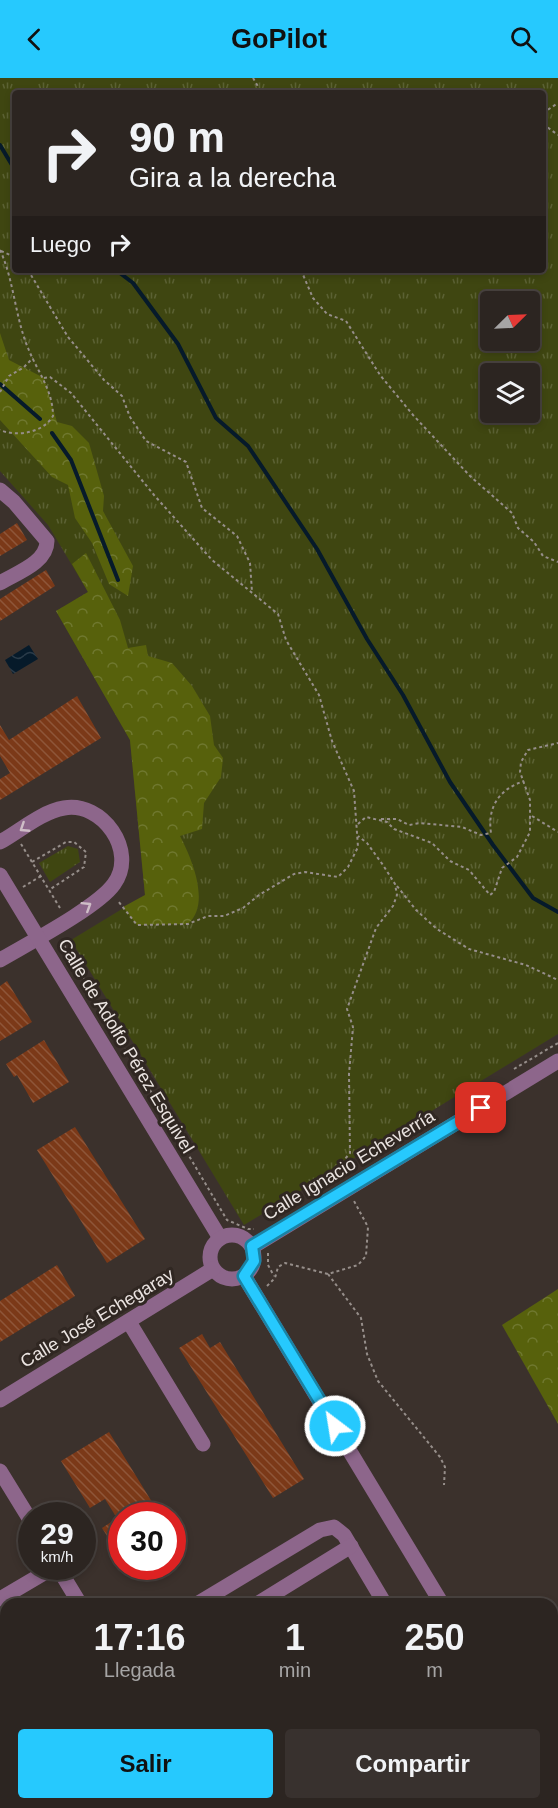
<!DOCTYPE html>
<html lang="es">
<head>
<meta charset="utf-8">
<style>
	body { margin:0; font-family:Arial,sans-serif; background:#38312e; color:#f1f3f6; height:100vh; display:flex; flex-direction:column; font-size:22px; white-space:nowrap }
	* { box-sizing:border-box; margin:0 }
	p { font-size:20px; color:#a6a5a5 }
	.icon { flex:none; width:33px; height:33px; fill:none; stroke:currentColor; stroke-width:2; stroke-linecap:round; stroke-linejoin:round }
	.map { position:relative; flex:1; overflow:hidden }
	.sheet { position:absolute; left:0px; top:1520px; width:558px; height:212px; display:flex; flex-direction:column; background:#2c2521; border-radius:18px 18px 0 0; box-shadow:0 3px 9px #0003,0 0 0 2px #48423f }
	.sheet>* { flex:none }
	.guide { position:absolute; left:12px; top:12px; width:534px; height:183px; border-radius:6px; box-shadow:0 3px 9px #0003,0 0 0 2px #48423f; background:#2c2521; color:#f1f3f6; overflow:hidden }
	.needle { width:39px; rotate:66deg }
	.buttons { position:absolute; left:480px; top:213px; display:grid; gap:12px }
	.buttons a { display:grid; place-items:center; width:60px; height:60px; border-radius:6px; background:#2c2521; box-shadow:0 3px 9px #0003,0 0 0 2px #48423f; font-size:30px }
	.speed { position:absolute; left:18px; top:1424px; display:flex; gap:12px; font-size:30px; font-weight:700; text-align:center }
	.speed>* { display:grid; place-content:center; width:78px; height:78px; border-radius:50%; background:#2c2521; box-shadow:0 3px 9px #0003,0 0 0 2px #48423f; line-height:1 }
	.speed small { font-size:15px; font-weight:400 }
	.speed .limit { border:9px solid #d22; background:#fff; color:#111 }
	.pin { position:absolute; display:grid; place-items:center; width:51px; height:51px; color:#fff; margin:-26px; border-radius:12px; box-shadow:0 3px 9px #0006 }
	.me { position:absolute; width:66px; margin:-33px; rotate:329deg; stroke-linejoin:round; filter:drop-shadow(0 0 4px #0008) }
	.turn { display:flex; align-items:center; gap:21px; height:126px; padding:0 18px; font-size:27px }
	.turn .icon { width:78px; height:78px; stroke-width:2.5 }
	.turn b { display:block; font-size:42px; line-height:51px }
	.then { display:flex; align-items:center; height:57px; padding:0 18px; background:#0003; gap:12px; font-size:22px }
	.eta { display:flex; justify-content:space-evenly; align-items:center; height:102px; text-align:center }
	.eta b { font-size:36px; font-weight:800; line-height:42px }
	.primary-button { display:flex; gap:12px; margin-top:auto; padding:12px 18px }
	.primary-button a { flex:1; height:69px; border-radius:6px; background:#26c9fe; color:#111; font-size:24px; font-weight:800; line-height:69px; text-align:center }
	.primary-button a+a { background:#38312e; color:#f1f3f6 }
	header { display:flex; justify-content:space-between; align-items:center; height:78px; padding:0 18px; background:#26c9fe; color:#111; font-size:27px; font-weight:800 }
	.map>svg:first-child { display:block }
</style>
</head>
<body>
<header><svg class="icon" aria-label="back" viewBox="0 0 24 24"><path d="M15 5l-7 7 7 7"/></svg>GoPilot<svg class="icon" aria-label="search" viewBox="0 0 24 24"><circle cx="10" cy="10" r="6"/><path d="M15 15l6 6"/></svg></header>
<div class="map">
<svg width="558" height="1730" viewBox="0 0 558 1730">
	<defs>
		<pattern id="grass-tufts" width="24" height="20" patternUnits="userSpaceOnUse" patternTransform="scale(1.5)"><rect width="24" height="20" fill="#3f4611"/><path d="M3 7l-1-3M5 7V3M7 7l1-3M15 17l-1-3M17 17v-4M19 17l1-3" fill="none" stroke="#5b6133"/></pattern>
		<pattern id="forest-crowns" width="20" height="18" patternUnits="userSpaceOnUse" patternTransform="scale(1.5)"><rect width="20" height="18" fill="#57610c"/><path d="M2 6a3 3 0 1 1 6 0M12 15a3 3 0 1 1 6 0" fill="none" stroke="#6f782f"/></pattern>
		<pattern id="water-waves" width="16" height="10" patternUnits="userSpaceOnUse" patternTransform="scale(1.5)"><rect width="16" height="10" fill="#061a2a"/><path d="M0 5q4-4 8 0t8 0" fill="none" stroke="#2a3b49"/></pattern>
		<pattern id="building-back-hatch" width="6" height="6" patternUnits="userSpaceOnUse" patternTransform="scale(1.5)"><rect width="6" height="6" fill="#7b3918"/><path d="M-1 5l2 2M0 0l6 6M5-1l2 2" fill="none" stroke="#8e5639"/></pattern>
	</defs>
	<rect width="100%" height="100%" fill="#3b312c"/>
	<g fill="url(#grass-tufts)" fill-rule="evenodd">
		<path d="M0,0h558v956l-314,191 -173,-285 74,-45 -15,-155 -74,-129 32,-19 -40,-67 -48,-54zM15,15h528v177h-528zM490,224h40v38h-40zM490,296h40v38h-40z"/>
		<path d="M68,768l10,3 2,13 -30,20 -11,-19z"/>
	</g>
	<g fill="url(#forest-crowns)">
		<path d="M0,255l9,27 35,18 13,44 15,4 17,17 15,53 -1,15 30,55 -5,30 -19,-12 -17,-41 -17,-25 -7,-33 -16,-8 -52,-57z"/>
		<path d="M86,475l34,67 8,28 18,-3 2,11 24,7 20,23 18,30 4,29 9,13 -2,19 -17,26 -2,26 -22,7c12,23 31,68 8,88l-51,1 -14,-18 22,-12 -15,-155 -74,-129 32,-19 -16,-28z"/>
		<path d="M558,1211v135l-56,-99z"/>
	</g>
	<path fill="url(#water-waves)" d="M29,567l9,14 -25,15 -8,-14z"/>
	<g fill="none" stroke-linecap="round" stroke-linejoin="round">
		<g stroke="#061a2a" stroke-width="4">
			<path d="M0,67l15,25"/>
			<path d="M116,192l17,13 45,61 38,74 32,28 69,103 50,90 36,56 47,87 43,63 40,53 25,14"/>
			<path d="M0,306l40,35"/>
			<path d="M52,355l19,27 47,120"/>
		</g>
	</g>
	<g fill="url(#building-back-hatch)">
		<path d="M17,445l10,17 -27,16v-22z"/>
		<path d="M46,492l9,16 -55,35v-22z"/>
		<path d="M77,618l24,42 -101,62v-21l10,-6 -10,-17v-31l9,15z"/>
		<path d="M7,903l25,41 -32,19v-55z"/>
		<path d="M44,962l25,42 -36,21 -16,-28 -3,2 -8,-13z"/>
		<path d="M75,1049l70,112 -38,24 -70,-113z"/>
		<path d="M57,1187l18,31 -75,46v-41z"/>
		<path d="M202,1256l8,14 10,-6 84,137 -31,19 -94,-150z"/>
		<path d="M109,1354l51,83h-45l-10,-16 -15,9 -29,-47z"/>
		<path d="M122,1437v44l-20,-31z"/>
	</g>
	<g fill="none" stroke-linecap="round" stroke-linejoin="round">
		<g stroke="#968e8a" stroke-width="2" stroke-dasharray="3 3" stroke-linecap="butt">
			<path d="M253,0l9,15"/>
			<path d="M543,35l15,-10"/>
			<path d="M543,46l15,11"/>
			<path d="M0,172c14,30 15,67 28,98 9,23 25,42 25,68 -10,17 -36,21 -53,14"/>
			<path d="M1,173l14,6"/>
			<path d="M28,192l40,67 36,43 18,16 8,21 16,24 40,21 16,46 35,28 13,27 2,29"/>
			<path d="M301,192l12,28 14,16 19,7 34,54 33,40 57,61 42,37 6,15 16,14 9,14 15,6"/>
			<path d="M44,300l6,-1 21,16 83,102 58,65 66,54 8,26 33,55 13,46 22,50 4,56 -10,20 -10,10 -33,-5 -11,2 -35,21 -16,13 -19,8h-16l-20,8 -51,1 -19,-24"/>
			<path d="M0,314l9,-16 14,-8 10,-10"/>
			<path d="M532,738l26,16"/>
			<path d="M381,741h16l12,6 11,-2 42,4 19,8 10,-2c-4,-27 9,-44 33,-52"/>
			<path d="M358,746l8,-7 21,5 7,7 38,14 18,18 19,9 21,25 4,-3 8,-24 15,-11 13,-25v-32l-10,-28 1,-10 7,-12 30,-7"/>
			<path d="M21,766l39,64"/>
			<path d="M32,784l34,-20h8l12,10 -2,15 -35,23"/>
			<path d="M397,808l19,24 21,19 32,20 57,16 32,15"/>
			<path d="M23,809l18,-11"/>
			<path d="M61,862l166,280 21,9h6"/>
			<path d="M514,991l44,-26"/>
			<path d="M329,1105l5,-11 16,-19 -1,-79 4,-47 -6,-18 29,-81 17,-22 4,-11 -2,-11 -12,-19 -16,-22 -9,-7"/>
			<path d="M268,1175v12l6,11"/>
			<path d="M328,1196l33,44 6,36 11,27 62,76 5,10 -1,18"/>
			<path d="M267,1208l8,-8 3,-11 7,-4 43,11 30,-9 8,-9 2,-29 -14,-26"/>
			<path d="M480,1730l7,-5"/>
		</g>
		<g stroke="#8d668b" stroke-width="15">
			<path d="M0,412l14,12 33,39c0,22 -31,32 -47,42"/>
			<path d="M0,764c20,-11 41,-30 64,-34 38,-7 74,43 50,76 -16,23 -87,60 -114,76"/>
			<path d="M0,797l220,363"/>
			<circle cx="232" cy="1179" r="22"/>
			<path d="M252,1169l306,-186"/>
			<path d="M244,1198l198,328"/>
			<path d="M129,1244l74,122"/>
			<path d="M0,1322l213,-131"/>
			<path d="M0,1393l32,52"/>
			<path d="M57,1488l23,38"/>
			<path d="M0,1521l56,-33"/>
			<path d="M197,1526l123,-74 14,-3 10,8 41,69"/>
			<path d="M257,1526l94,-58"/>
			<path d="M552,1623l6,-4"/>
			<path d="M552,1697l6,-4"/>
			<path d="M201,1725l3,5"/>
			<path d="M256,1725l4,5"/>
			<path d="M388,1730l8,-5"/>
			<path d="M507,1730l9,-5"/>
		</g>
	</g>
	<defs><path id="oneway-chevron" d="M-2-3.5L2.5 0L-2 3.5" fill="none" stroke-width="1.6" stroke-linecap="round" stroke-linejoin="round" transform="scale(1.5)"/></defs>
	<g stroke="#cfbec7">
		<use href="#oneway-chevron" transform="translate(24 750) rotate(147)"/>
		<use href="#oneway-chevron" transform="translate(87 828) rotate(-32)"/>
	</g>
	<g fill="none" stroke-linecap="round" stroke-linejoin="round">
		<defs>
			<path id="route" d="M335,1348l-91,-150 10,-15 -2,-15 229,-138"/>
		</defs>
		<use href="#route" stroke="#1983a5" stroke-width="15"/>
		<use href="#route" stroke="#26c9fe" stroke-width="10"/>
	</g>
	<g text-anchor="middle" dominant-baseline="central" stroke-width="6" stroke-linejoin="round" paint-order="stroke">
		<g font-size="18" fill="#ebe4e1" stroke="#302722">
			<text transform="translate(126 968) rotate(59)">Calle de Adolfo Pérez Esquivel</text>
			<text transform="translate(349 1087) rotate(-31)">Calle Ignacio Echeverría</text>
			<text transform="translate(97 1240) rotate(-31)">Calle José Echegaray</text>
		</g>
	</g>
</svg>
<div class="buttons">
<a><svg class="needle" viewBox="-14 -14 28 28"><path d="M0-13l5 13h-10z" fill="#e53935"/><path d="M0 13l5-13h-10z" fill="#a6a5a5"/></svg></a>
<a><svg class="icon" aria-label="layers" viewBox="0 0 24 24"><path d="M12 4l9 5-9 5-9-5zM3 14l9 5 9-5"/></svg></a>
</div>
<div class="speed"><div>29<small>km/h</small></div><div class="limit">30</div></div>
<div class="pin" style="left:481px;top:1030px;background:#d93025"><svg class="icon" aria-label="arrive" viewBox="0 0 24 24"><path d="M6 21V4h12l-3 4 3 4H6"/></svg></div>
<svg class="me" style="left:335px;top:1348px" viewBox="-20 -20 40 40"><circle r="17" fill="#26c9fe" stroke="#fff" stroke-width="3"/><path d="M0-11L8 9 0 5-8 9z" fill="#fff"/></svg>
<div class="guide">
<div class="turn"><svg class="icon" aria-label="right" viewBox="0 0 24 24"><path d="M7 20v-9h11M14 6l5 5-5 5"/></svg><div><b>90 m</b>Gira a la derecha</div></div>
<div class="then">Luego<svg class="icon" aria-label="right" viewBox="0 0 24 24"><path d="M7 20v-9h11M14 6l5 5-5 5"/></svg></div>
</div>
<section class="sheet">
<div class="eta">
<div><b>17:16</b><p>Llegada</p></div>
<div><b>1</b><p>min</p></div>
<div><b>250</b><p>m</p></div>
</div>
<div class="primary-button"><a>Salir</a><a>Compartir</a></div>
</section>
</div>
</body>
</html>
